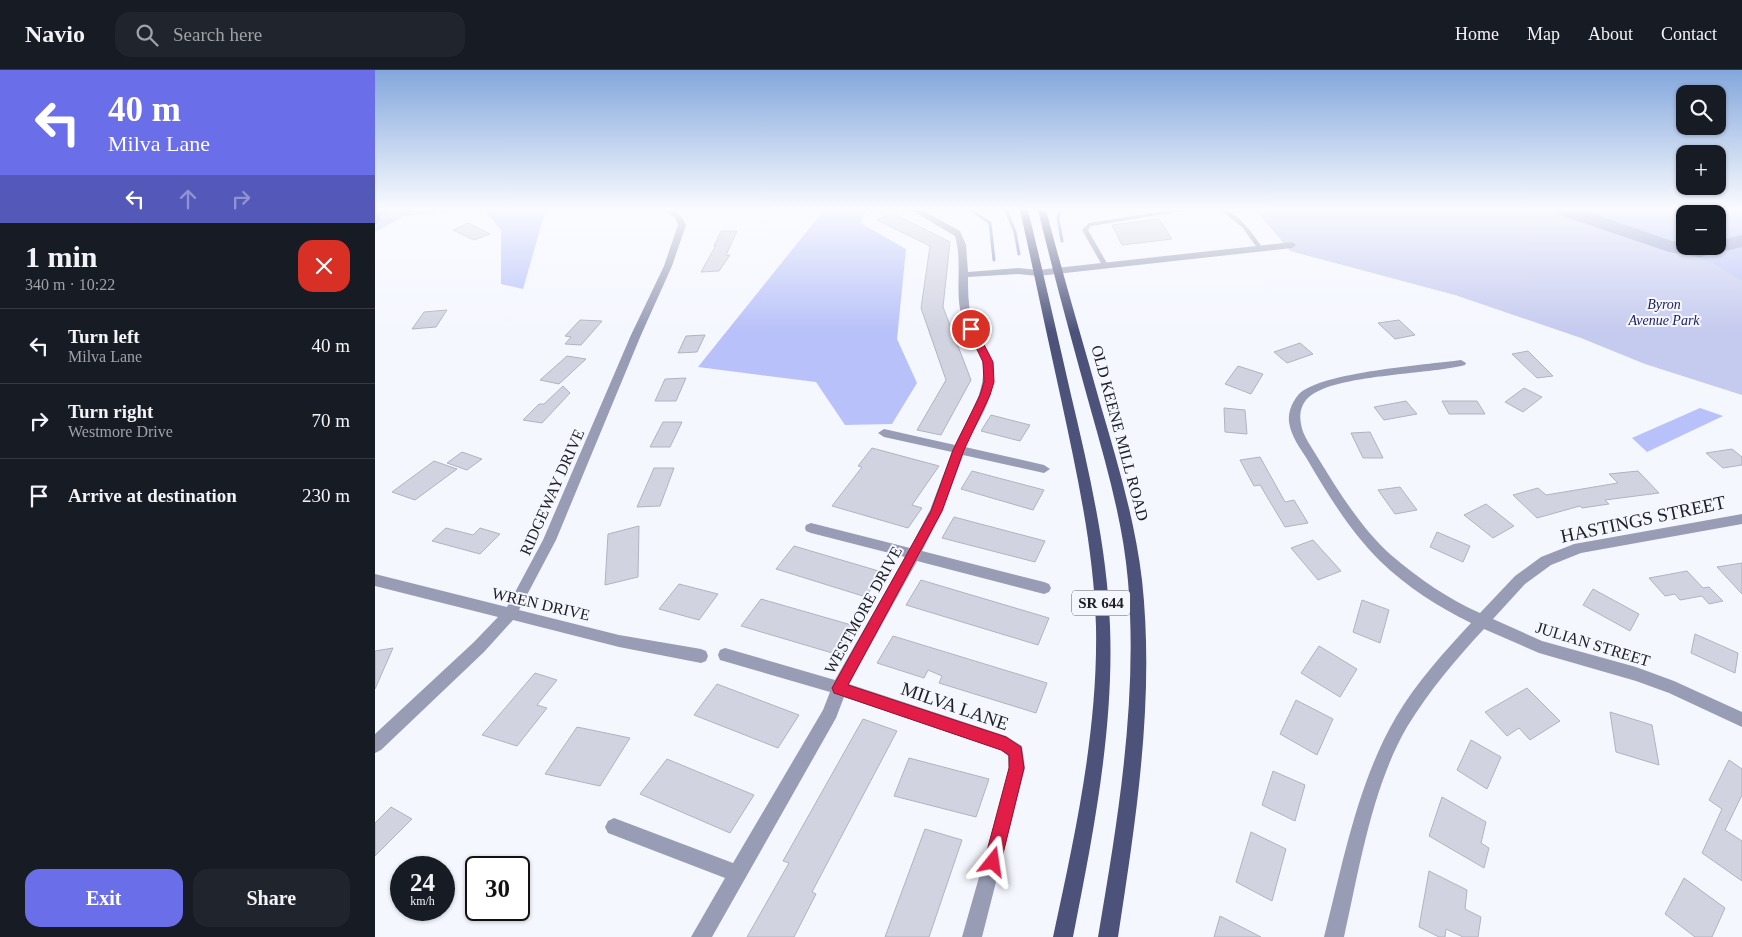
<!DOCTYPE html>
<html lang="en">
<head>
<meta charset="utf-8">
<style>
	body { margin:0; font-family:"Times New Roman",serif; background:#20242c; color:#f1f3f6; height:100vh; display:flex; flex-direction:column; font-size:19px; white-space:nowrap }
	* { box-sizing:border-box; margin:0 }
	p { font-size:16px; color:#9ea1a6 }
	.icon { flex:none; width:28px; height:28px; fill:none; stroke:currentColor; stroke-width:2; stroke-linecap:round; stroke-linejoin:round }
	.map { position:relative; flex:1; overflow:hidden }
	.side { display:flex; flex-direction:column; background:#171b24; width:375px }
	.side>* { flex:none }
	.banner { background:#6a6ee8; color:#fff; overflow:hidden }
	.buttons { position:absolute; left:1301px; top:15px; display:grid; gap:10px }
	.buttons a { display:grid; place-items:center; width:50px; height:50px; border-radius:10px; background:#171b24; box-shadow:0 1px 4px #0004; font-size:25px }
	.speed { position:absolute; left:15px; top:786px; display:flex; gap:10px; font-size:25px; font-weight:700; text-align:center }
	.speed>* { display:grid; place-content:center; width:65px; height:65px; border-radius:50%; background:#171b24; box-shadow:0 1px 4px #0004; line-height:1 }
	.speed small { font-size:12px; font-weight:400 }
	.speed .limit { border:2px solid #111; border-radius:8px; background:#fff; color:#111 }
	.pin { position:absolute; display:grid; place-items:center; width:42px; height:42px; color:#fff; margin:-21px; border:2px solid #fff; border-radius:50%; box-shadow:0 1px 5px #0007 }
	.me { position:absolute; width:55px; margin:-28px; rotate:15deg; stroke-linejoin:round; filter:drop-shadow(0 0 4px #0008) }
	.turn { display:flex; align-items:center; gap:18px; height:105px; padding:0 25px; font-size:22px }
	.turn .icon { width:65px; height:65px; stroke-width:2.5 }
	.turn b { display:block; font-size:35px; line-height:42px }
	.lanes { display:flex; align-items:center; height:48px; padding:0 25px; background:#0003; justify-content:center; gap:25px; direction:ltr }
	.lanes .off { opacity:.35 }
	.round { display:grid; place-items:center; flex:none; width:52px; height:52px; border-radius:15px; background:#20242c }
	.overview { display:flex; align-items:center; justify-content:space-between; height:85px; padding:0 25px }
	h1 { font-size:30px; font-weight:700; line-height:38px }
	.button { display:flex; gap:10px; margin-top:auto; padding:10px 25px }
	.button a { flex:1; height:58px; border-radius:15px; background:#6a6ee8; color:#fff; font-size:20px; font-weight:700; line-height:58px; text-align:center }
	.button a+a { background:#20242c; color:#f1f3f6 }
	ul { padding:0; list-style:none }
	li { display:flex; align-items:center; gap:15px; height:75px; padding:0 25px; border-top:1px solid #363941 }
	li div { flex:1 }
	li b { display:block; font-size:19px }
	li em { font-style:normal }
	header { display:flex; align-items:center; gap:30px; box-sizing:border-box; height:70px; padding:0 25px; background:#171b24; border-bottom:1px solid #363941 }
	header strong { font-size:24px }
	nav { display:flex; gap:28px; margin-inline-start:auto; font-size:18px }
	.search { width:350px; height:45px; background:#20242c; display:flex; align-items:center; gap:12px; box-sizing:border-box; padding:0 18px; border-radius:15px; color:#9ea1a6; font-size:19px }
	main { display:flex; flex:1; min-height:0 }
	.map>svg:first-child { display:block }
</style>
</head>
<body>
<header>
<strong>Navio</strong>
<div class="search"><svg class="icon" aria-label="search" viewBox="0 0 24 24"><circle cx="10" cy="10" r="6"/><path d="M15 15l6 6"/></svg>Search here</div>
<nav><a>Home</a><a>Map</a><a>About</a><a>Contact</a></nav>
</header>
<main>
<section class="side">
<div class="banner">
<div class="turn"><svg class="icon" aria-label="left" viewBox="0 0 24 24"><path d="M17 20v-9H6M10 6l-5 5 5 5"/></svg><div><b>40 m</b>Milva Lane</div></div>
<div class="lanes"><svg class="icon" aria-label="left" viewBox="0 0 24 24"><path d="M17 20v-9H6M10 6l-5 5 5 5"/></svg><svg class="icon off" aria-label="ahead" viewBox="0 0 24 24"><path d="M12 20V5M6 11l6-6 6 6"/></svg><svg class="icon off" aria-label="right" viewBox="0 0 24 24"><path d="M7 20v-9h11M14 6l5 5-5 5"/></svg></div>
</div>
<div class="overview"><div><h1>1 min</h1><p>340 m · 10:22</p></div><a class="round" style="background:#d93025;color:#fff"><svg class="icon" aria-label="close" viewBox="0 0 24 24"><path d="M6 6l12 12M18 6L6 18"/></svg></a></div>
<ul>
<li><svg class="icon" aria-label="left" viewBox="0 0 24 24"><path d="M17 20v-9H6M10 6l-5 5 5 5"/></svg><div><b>Turn left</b><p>Milva Lane</p></div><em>40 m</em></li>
<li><svg class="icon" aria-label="right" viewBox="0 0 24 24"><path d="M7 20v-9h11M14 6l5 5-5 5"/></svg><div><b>Turn right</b><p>Westmore Drive</p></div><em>70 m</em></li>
<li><svg class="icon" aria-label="arrive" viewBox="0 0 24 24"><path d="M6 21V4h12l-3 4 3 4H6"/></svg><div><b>Arrive at destination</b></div><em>230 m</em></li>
</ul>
<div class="button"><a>Exit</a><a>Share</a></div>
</section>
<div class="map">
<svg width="1367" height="867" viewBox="0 0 1367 867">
	<rect width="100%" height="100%" fill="#f5f7ff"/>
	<path fill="#c5caef" d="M881,140h335l94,36h32l25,-18v167l-97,-31 -64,-26 -126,-43 -165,-44z"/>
	<g fill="#b8c1f9" fill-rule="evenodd">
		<path d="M0,140h169l1,2 -22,77 -22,-5v-54l-16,-19h-33l-48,5 -29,16z"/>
		<path d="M449,140h43l-7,13 46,26 -9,90 20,44 -25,41 -47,1 -29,-43 -118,-15z"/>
		<path d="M1177,140h190v71l-29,-18zM1310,144h32v32h-32z"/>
		<path d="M1325,338l23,8 -76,36 -15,-14z"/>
	</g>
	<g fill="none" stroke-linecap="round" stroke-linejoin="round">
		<g stroke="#8c93c9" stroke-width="3">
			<path d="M596,140l19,13 4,37"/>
			<path d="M631,140l9,22 4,22"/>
			<path d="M685,140l-2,8 4,23"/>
			<path d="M0,153l4,-3 -1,-5 6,-5"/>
		</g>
		<path fill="#8c93c9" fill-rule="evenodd" d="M1179,140h28l90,31 13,2v3h32v-5l25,-6v12l-42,10 -31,-5 -112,-38z"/>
	</g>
	<g fill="#d1d3e0" stroke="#b1b3c0">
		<path d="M517,143l58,29 -7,65 28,73 -30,55 -24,-5 29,-50 -25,-72 9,-62 -53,-26z"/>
		<path d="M784,149l13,20 -50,6 -10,-20z"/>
		<path d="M93,153l22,11 -16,6 -21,-10z"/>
		<path d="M346,161h16l-11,24h4l-11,16 -18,1 15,-27 -2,1z"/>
		<path d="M72,240l-11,17 -24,2 12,-17z"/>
		<path d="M205,250l22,1 -21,24 -16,-1 6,-7 -6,-1z"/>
		<path d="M1024,250l16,15 -20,4 -17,-16z"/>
		<path d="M330,265l-8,17 -19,1 8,-17z"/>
		<path d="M925,273l13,11 -26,9 -13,-11z"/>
		<path d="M1153,281l25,25 -16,2 -25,-24z"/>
		<path d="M192,286l19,3 -27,25 -19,-4z"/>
		<path d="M863,296l25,8 -12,20 -26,-10z"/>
		<path d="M311,308l-10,23h-21l10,-22z"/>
		<path d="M188,316l7,7 -28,30 -19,-3 16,-16h5z"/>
		<path d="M1149,318l18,9 -19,15 -18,-10z"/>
		<path d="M1031,331l11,13 -33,6 -10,-13z"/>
		<path d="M1067,331h35l8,13h-36z"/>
		<path d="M849,338l21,2 2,24 -22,-2z"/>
		<path d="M616,345l39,10 -10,16 -39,-10z"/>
		<path d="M288,352h19l-12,25h-20z"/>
		<path d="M995,362l13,26h-20l-12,-25z"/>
		<path d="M497,378l67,18 -27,39 10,3 -14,20 -76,-22 30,-39 -4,-1z"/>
		<path d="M1357,379l10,8v8l-19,3 -17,-15z"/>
		<path d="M87,382l20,7 -15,11 -20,-7z"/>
		<path d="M885,387l25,45 9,-2 14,23 -23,4 -25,-42 -6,1 -14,-26z"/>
		<path d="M59,391l23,8 -42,31 -23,-8z"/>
		<path d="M279,398h20l-14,38 -23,1z"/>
		<path d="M597,401l72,19 -11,20 -72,-21z"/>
		<path d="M1263,401l21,22 -54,7 4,4 -27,4 -2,-2 -43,12 -24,-23 25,-7 8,7 72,-12 -9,-9z"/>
		<path d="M1025,417l17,23 -22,4 -17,-24z"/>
		<path d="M1111,434l28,22 -21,12 -29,-23z"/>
		<path d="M579,447l91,24 -10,21 -93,-24z"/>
		<path d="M264,456l-1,51 -33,8 3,-51z"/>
		<path d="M71,458l27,7 7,-7 20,6 -20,20 -48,-13z"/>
		<path d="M1062,462l33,14 -7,16 -33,-15z"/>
		<path d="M938,470l28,31 -23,9 -27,-32z"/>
		<path d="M419,476l88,26 -16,25 -90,-28z"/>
		<path d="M1367,493v31l-25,-27z"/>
		<path d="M1312,501l16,17 6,-1 14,14 -14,3 -7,-8 -22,4 -5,-6 -10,2 -16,-18z"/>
		<path d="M546,510l128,38 -11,27 -132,-40z"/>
		<path d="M304,514l39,10 -19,26 -40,-11z"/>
		<path d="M1218,519l46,25 -9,17 -47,-26z"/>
		<path d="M386,529l94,27 -16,29 -98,-29z"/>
		<path d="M987,530l27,10 -9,33 -27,-11z"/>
		<path d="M1320,564l43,19 -3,20 -44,-20z"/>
		<path d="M518,566l154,47 -11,30 -97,-30 3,-7 -14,-6 -4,8 -47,-15z"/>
		<path d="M944,576l38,23 -17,28 -39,-24z"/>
		<path d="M18,578l-18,41v-38z"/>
		<path d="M160,603l22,7 -20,25 10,3 -30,38 -35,-11z"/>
		<path d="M342,614l82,31 -21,33 -84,-33z"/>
		<path d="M1152,618l33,33 -30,19 -11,-12 -12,8 -22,-24z"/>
		<path d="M921,630l37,19 -16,36 -37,-21z"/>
		<path d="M1235,642l42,13 7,40 -43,-13z"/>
		<path d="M488,649l34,12 -85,161 4,2 -22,43h-47l42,-74 -6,-2z"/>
		<path d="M202,657l53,11 -30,48 -55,-12z"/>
		<path d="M1096,670l30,17 -14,32 -30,-19z"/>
		<path d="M534,688l80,21 -13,38 -82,-21z"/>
		<path d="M292,689l87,36 -24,38 -90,-39z"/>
		<path d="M1354,690l13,9v26l-17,35 17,11v40l-40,-28 20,-44 -13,-9z"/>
		<path d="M898,701l32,14 -10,36 -33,-16z"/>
		<path d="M1067,727l44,25 -5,21 8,5 -5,20 -55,-32z"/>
		<path d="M16,737l21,12 -37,37v-33z"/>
		<path d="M550,759l37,11 -33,97h-44z"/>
		<path d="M876,762l35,17 -14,52 -36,-19z"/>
		<path d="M1054,801l38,19 -2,19 16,8 -3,20h-15l-17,-8 -1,8h-6l-20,-10z"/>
		<path d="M1309,808l41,30 -13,29h-17l-30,-23z"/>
		<path d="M845,846l41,21h-47z"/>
	</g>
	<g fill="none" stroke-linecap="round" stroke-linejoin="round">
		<g fill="#989cb5" fill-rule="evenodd">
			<path d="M796,140h17l-97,16 -3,4 20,35 -3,2 -3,-2 -20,-35 7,-7z"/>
			<path d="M845,140c18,0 33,25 43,38l-1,1h-4l-16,-22z"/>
		</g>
		<g fill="#989cb5" fill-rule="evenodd">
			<path d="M289,140c12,0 17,4 22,15l-14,41 -31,69 -85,205 -37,70 100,25 82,14 5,2 2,5 -2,5 -5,2 -82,-16 -106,-27 -29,32 -103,98 -6,3v-19l99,-92 24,-25 -123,-31v-12l132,33 36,-67 88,-205 33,-69 14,-41 -3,-7z"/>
			<path d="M536,140h11l38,21 6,14 2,27 50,-4 20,2 254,-28 4,3 -4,3 -254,28 -20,-2 -50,3c0,13 0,26 3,39 8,25 28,42 21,72 -4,21 -18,40 -27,59l79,18 6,4 -6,4 -81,-18 -20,55 -21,41 122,31 5,2 2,4 -2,4 -5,2 -127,-33 -68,123 157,52 16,10 3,22 -43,169h-20l43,-151 4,-18 -1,-12 -7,-6 -157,-53 -8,21 -124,219h-21l34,-59 -117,-45 -3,-6 3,-6 6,-3 119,45 90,-153 7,-18 -110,-32 -2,-5 2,-5 5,-2 110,32 70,-123 -94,-24 -5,-2 -1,-3 1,-3 5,-2 99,25 20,-38 22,-58 -68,-15 -6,-4 6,-4 71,16c13,-30 38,-60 24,-94 -6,-14 -16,-26 -19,-42 -4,-25 2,-49 -5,-73z"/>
			<path d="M1086,290l5,3 -1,2c-38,10 -129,9 -156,32 -8,7 -10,17 -8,27 2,13 11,23 17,34 21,34 43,70 73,97 27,23 57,44 89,58l35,-37 26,-19 33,-13 168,-30v10l-161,29 -30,12 -26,19 -32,35 49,22 94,26 38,14 68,31v15l-73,-34 -33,-12 -97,-28 -55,-24c-28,30 -55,62 -77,98 -35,60 -48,143 -63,210h-20c19,-74 33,-153 72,-220 20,-34 48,-65 75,-94 -33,-16 -65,-37 -91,-62 -30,-30 -52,-66 -73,-102 -7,-11 -16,-23 -18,-37 -1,-10 3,-20 10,-28 23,-22 126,-29 162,-34z"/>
		</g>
		<g fill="#4d527b" fill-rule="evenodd">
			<path d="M645,140h8c15,62 29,123 43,185 18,76 36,153 39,231 4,104 -17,209 -37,311h-20c22,-102 45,-206 43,-310 -2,-77 -19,-153 -35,-228 -14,-63 -27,-126 -41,-189z"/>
			<path d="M663,140h8c17,65 36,129 54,193 17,58 35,117 42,177 13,119 -6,239 -24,357h-20c20,-118 40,-237 30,-356 -5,-59 -22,-117 -38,-174 -18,-65 -36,-131 -52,-197z"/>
		</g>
	</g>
	<linearGradient id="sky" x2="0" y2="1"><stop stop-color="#83a7dc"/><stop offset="0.53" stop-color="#fafbff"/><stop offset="1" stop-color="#fafbff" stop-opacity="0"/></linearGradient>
	<rect width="1367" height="262" fill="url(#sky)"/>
	<path fill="#e11d48" stroke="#92132f" d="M596,256l5,3 17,33 1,20 -4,13 -26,55 -22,61 -94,174 158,52 15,10 3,21 -23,94 -3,5 -5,3 -6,-3 -3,-5 25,-94v-13l-8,-5 -167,-57 -2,-5 99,-177 22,-61 27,-55 4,-13 -1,-20 -16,-33z"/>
	<g text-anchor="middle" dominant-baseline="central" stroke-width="4" stroke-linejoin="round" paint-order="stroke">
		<g font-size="14" font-style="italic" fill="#222060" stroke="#f5f7ff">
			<text x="1289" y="234">Byron<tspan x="1289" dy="16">Avenue Park</tspan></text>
		</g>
		<rect fill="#f5f7ff" stroke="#606167" stroke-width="1" x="697" y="520.5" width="58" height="25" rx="4"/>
		<g font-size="15" font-weight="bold" fill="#202126">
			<text x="726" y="533">SR 644</text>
		</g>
		<g font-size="16" fill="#202126" stroke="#f5f7ff">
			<text transform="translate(745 363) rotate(75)">OLD KEENE MILL ROAD</text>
			<text transform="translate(177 422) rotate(-66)">RIDGEWAY DRIVE</text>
			<text transform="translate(166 534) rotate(13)">WREN DRIVE</text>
			<text transform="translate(488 540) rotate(-61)">WESTMORE DRIVE</text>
			<text transform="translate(1218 574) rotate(17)">JULIAN STREET</text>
		</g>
		<g font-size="19" fill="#202126" stroke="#f5f7ff">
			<text transform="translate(1268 449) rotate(-12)">HASTINGS STREET</text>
			<text transform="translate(580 636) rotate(19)">MILVA LANE</text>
		</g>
	</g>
</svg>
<div class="buttons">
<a><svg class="icon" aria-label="search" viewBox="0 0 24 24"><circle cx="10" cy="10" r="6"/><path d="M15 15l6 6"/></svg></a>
<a>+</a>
<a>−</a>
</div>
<div class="speed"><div>24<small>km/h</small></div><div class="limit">30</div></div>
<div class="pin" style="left:596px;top:259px;background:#d93025"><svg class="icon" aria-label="arrive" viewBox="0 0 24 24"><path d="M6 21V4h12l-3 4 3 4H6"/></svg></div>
<svg class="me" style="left:618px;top:792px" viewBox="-20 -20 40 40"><path d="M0-17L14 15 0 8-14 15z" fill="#e11d48" stroke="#fff" stroke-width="4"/></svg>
</div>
</main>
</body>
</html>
